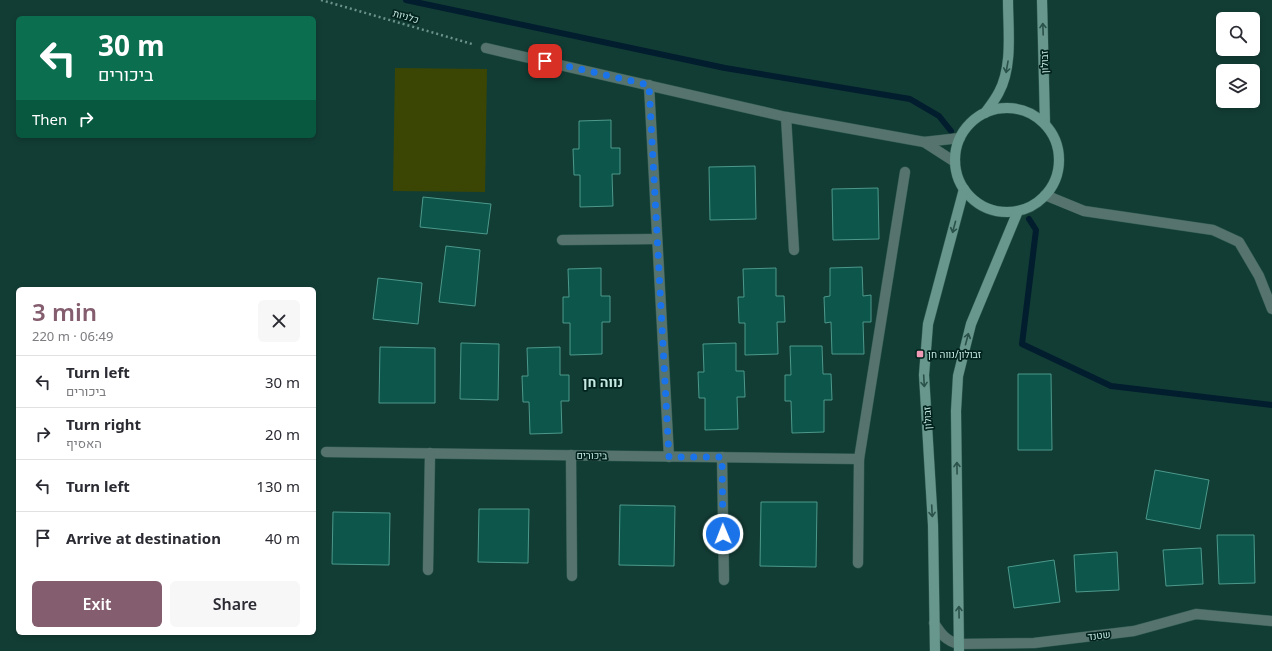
<!DOCTYPE html>
<html lang="en">
<head>
<meta charset="utf-8">
<style>
	body { margin:0; font-family:"Noto Sans",Heebo,sans-serif; background:#f7f7f7; color:#2b2b33; height:100vh; display:flex; flex-direction:column; font-size:15px; white-space:nowrap }
	* { box-sizing:border-box; margin:0 }
	p { font-size:13px; color:#7c7c81 }
	.icon { flex:none; width:22px; height:22px; fill:none; stroke:currentColor; stroke-width:2; stroke-linecap:round; stroke-linejoin:round }
	.map { position:relative; flex:1; overflow:hidden }
	.side { position:absolute; left:16px; top:287px; width:300px; height:348px; display:flex; flex-direction:column; background:#fff; border-radius:6px; box-shadow:0 2px 6px #0003 }
	.side>* { flex:none }
	.hud { position:absolute; left:16px; top:16px; width:300px; height:122px; border-radius:6px; box-shadow:0 2px 6px #0003; background:#0b6e4f; color:#fff; overflow:hidden }
	.fabs { position:absolute; left:1216px; top:12px; display:grid; gap:8px }
	.fabs a { display:grid; place-items:center; width:44px; height:44px; border-radius:6px; background:#fff; box-shadow:0 2px 6px #0003; font-size:20px }
	.pin { position:absolute; display:grid; place-items:center; width:34px; height:34px; color:#fff; margin:-17px; border-radius:8px; box-shadow:0 2px 6px #0006 }
	.me { position:absolute; width:44px; margin:-22px; rotate:359deg; stroke-linejoin:round; filter:drop-shadow(0 0 3px #0008) }
	.turn { display:flex; align-items:center; gap:14px; height:84px; padding:0 16px; font-size:18px }
	.turn .icon { width:52px; height:52px; stroke-width:2.5 }
	.turn b { display:block; font-size:28px; line-height:34px }
	.then { display:flex; align-items:center; height:38px; padding:0 16px; background:#0003; gap:8px; font-size:15px }
	.round { display:grid; place-items:center; flex:none; width:42px; height:42px; border-radius:6px; background:#f7f7f7 }
	.summary { display:flex; align-items:center; justify-content:space-between; height:68px; padding:0 16px }
	h1 { font-size:24px; font-weight:600; line-height:30px; color:#845d6e }
	.button { display:flex; gap:8px; margin-top:auto; padding:8px 16px }
	.button a { flex:1; height:46px; border-radius:6px; background:#845d6e; color:#fff; font-size:16px; font-weight:600; line-height:46px; text-align:center }
	.button a+a { background:#f7f7f7; color:#2b2b33 }
	ul { padding:0; list-style:none }
	li { display:flex; align-items:center; gap:12px; height:52px; padding:0 16px; border-top:1px solid #e1e1e2 }
	li div { flex:1 }
	li b { display:block; font-size:15px }
	li em { font-style:normal }
	.map>svg:first-child { display:block }
</style>
</head>
<body>
<div class="map">
<svg width="1272" height="651" viewBox="0 0 1272 651">
	<rect width="100%" height="100%" fill="#123d35"/>
	<path fill="#3b4605" d="M395,68l92,1 -2,123 -92,-1z"/>
	<g fill="none" stroke-linecap="round" stroke-linejoin="round">
		<g stroke="#021d2e" stroke-width="6">
			<path d="M406,0l319,68 185,31 29,17 12,15"/>
			<path d="M1029,219l7,11 -14,114 89,42 161,19"/>
		</g>
	</g>
	<g fill="#0c564b" stroke="#4c998b">
		<path d="M611,120v28h9v26h-8l1,32 -33,1v-32h-6l-1,-26h6v-28z"/>
		<path d="M755,166l1,53 -46,1 -1,-53z"/>
		<path d="M878,188l1,51 -46,1 -1,-51z"/>
		<path d="M423,197l68,7 -4,30 -67,-7z"/>
		<path d="M446,246l34,4 -5,56 -36,-4z"/>
		<path d="M862,267l1,29 8,-1v27h-8l1,32h-32l-1,-32 -6,1 -1,-26 6,-1v-28z"/>
		<path d="M601,268v28h9v26h-8v32l-32,1v-32h-7v-26h6l-1,-28z"/>
		<path d="M776,268v28h8l1,26h-8l1,32 -33,1v-32h-6l-1,-26h6l-1,-28z"/>
		<path d="M378,278l44,5 -4,41 -45,-5z"/>
		<path d="M461,343l38,1 -1,56 -38,-1z"/>
		<path d="M736,343v28h8l1,26h-8l1,32 -33,1v-32h-6l-1,-26h6l-1,-28z"/>
		<path d="M790,346h32l1,28h8l1,26h-8v32l-32,1 -1,-32h-6v-26h6z"/>
		<path d="M380,347l55,1v55h-56z"/>
		<path d="M560,347v28h9v26h-8l1,32 -32,1 -1,-32h-6l-1,-26h6l-1,-28z"/>
		<path d="M1018,374h33l1,76h-34z"/>
		<path d="M1155,470l54,10 -9,49 -54,-10z"/>
		<path d="M761,502h56l-1,65 -56,-1z"/>
		<path d="M620,505l55,1 -1,60 -55,-1z"/>
		<path d="M479,509h50l-1,54 -50,-1z"/>
		<path d="M333,512l57,1 -1,52 -57,-1z"/>
		<path d="M1217,535h37l1,48 -36,1z"/>
		<path d="M1201,548l2,36 -37,2 -3,-36z"/>
		<path d="M1117,552l2,38 -43,2 -2,-37z"/>
		<path d="M1054,560l6,42 -46,6 -6,-41z"/>
	</g>
	<g fill="none" stroke-linecap="round" stroke-linejoin="round">
		<defs>
			<path id="lane" d="M1045,195l39,16 129,19 26,12 20,34 13,33"/>
			<g id="street">
				<path d="M486,48l300,69 138,25 36,-4"/>
				<path d="M649,85l20,372"/>
				<path d="M786,117l8,133"/>
				<path d="M924,142l31,20"/>
				<path d="M562,240l95,-1"/>
				<path d="M326,452l533,7"/>
				<path d="M571,455l1,121"/>
				<path d="M722,457l2,123"/>
				<path d="M858,563l1,-104 46,-287"/>
				<path d="M428,570l2,-117"/>
				<path d="M934,623c7,11 12,18 25,21l75,-1 100,-12 62,-17 76,7"/>
			</g>
			<g id="secondary">
				<path d="M1042,0l3,124"/>
				<circle cx="1007" cy="160" r="52"/>
				<path d="M985,113c5,-7 10,-13 14,-21 14,-26 9,-63 9,-92"/>
				<path d="M935,651l-2,-126 -9,-150 4,-51 36,-135"/>
				<path d="M959,651l-3,-240 2,-35 13,-52 47,-113"/>
			</g>
		</defs>
		<use href="#lane" stroke="#325c54" stroke-width="11"/>
		<use href="#street" stroke="#325c54" stroke-width="11"/>
		<use href="#secondary" stroke="#325c54" stroke-width="11"/>
		<path stroke="#6b938b" stroke-width="2.5" stroke-dasharray="2 3" stroke-linecap="butt" d="M321,0l151,44"/>
		<use href="#lane" stroke="#56746d" stroke-width="10"/>
		<use href="#street" stroke="#56746d" stroke-width="10"/>
		<use href="#secondary" stroke="#67978d" stroke-width="10"/>
	</g>
	<defs><path id="oneway-shaft" d="M-6 0H5M1.5-3L5.5 0L1.5 3" fill="none" stroke-width="1.6" stroke-linecap="round" stroke-linejoin="round"/></defs>
	<g stroke="#2a514a">
		<use href="#oneway-shaft" transform="translate(1043 29) rotate(-92)"/>
		<use href="#oneway-shaft" transform="translate(1007 67) rotate(100)"/>
		<use href="#oneway-shaft" transform="translate(954 227) rotate(105)"/>
		<use href="#oneway-shaft" transform="translate(967 339) rotate(-75)"/>
		<use href="#oneway-shaft" transform="translate(924 381) rotate(87)"/>
		<use href="#oneway-shaft" transform="translate(957 468) rotate(-91)"/>
		<use href="#oneway-shaft" transform="translate(932 511) rotate(87)"/>
		<use href="#oneway-shaft" transform="translate(959 612) rotate(-91)"/>
	</g>
	<g fill="none" stroke-linecap="round" stroke-linejoin="round">
		<path stroke="#1a73e8" stroke-width="7" stroke-dasharray="0 12.6" d="M545,61l104,24 20,372h53l1,77"/>
	</g>
	<rect fill="#f09ab5" stroke="#01221d" stroke-width="1.5" x="916" y="350" width="8" height="8" rx="2"/>
	<g text-anchor="middle" dominant-baseline="central" stroke-width="3.5" stroke-linejoin="round" paint-order="stroke">
		<g font-size="10" fill="#c5eae2" stroke="#01221d">
			<text transform="translate(406 16) rotate(16)">כלניות</text>
			<text transform="translate(1044 62) rotate(-91)">זבולון</text>
			<text transform="translate(927 418) rotate(-93)">זבולון</text>
			<text transform="translate(592 455) rotate(1)">ביכורים</text>
			<text transform="translate(1099 635) rotate(-7)">שטנד</text>
		</g>
		<g font-size="10" fill="#c5eae2" stroke="#01221d" text-anchor="start">
			<text x="928" y="354">זבולון/נווה חן</text>
		</g>
		<g font-size="14" font-weight="bold" fill="#c5eae2" stroke="#01221d">
			<text x="603" y="381">נווה חן</text>
		</g>
	</g>
</svg>
<div class="fabs">
<a><svg class="icon" aria-label="search" viewBox="0 0 24 24"><circle cx="10" cy="10" r="6"/><path d="M15 15l6 6"/></svg></a>
<a><svg class="icon" aria-label="layers" viewBox="0 0 24 24"><path d="M12 4l9 5-9 5-9-5zM3 14l9 5 9-5"/></svg></a>
</div>
<div class="pin" style="left:545px;top:61px;background:#d93025"><svg class="icon" aria-label="arrive" viewBox="0 0 24 24"><path d="M6 21V4h12l-3 4 3 4H6"/></svg></div>
<svg class="me" style="left:723px;top:534px" viewBox="-20 -20 40 40"><circle r="17" fill="#1a73e8" stroke="#fff" stroke-width="3"/><path d="M0-11L8 9 0 5-8 9z" fill="#fff"/></svg>
<div class="hud">
<div class="turn"><svg class="icon" aria-label="left" viewBox="0 0 24 24"><path d="M17 20v-9H6M10 6l-5 5 5 5"/></svg><div><b>30 m</b>ביכורים</div></div>
<div class="then">Then<svg class="icon" aria-label="right" viewBox="0 0 24 24"><path d="M7 20v-9h11M14 6l5 5-5 5"/></svg></div>
</div>
<section class="side">
<div class="summary"><div><h1>3 min</h1><p>220 m · 06:49</p></div><a class="round"><svg class="icon" aria-label="close" viewBox="0 0 24 24"><path d="M6 6l12 12M18 6L6 18"/></svg></a></div>
<ul>
<li><svg class="icon" aria-label="left" viewBox="0 0 24 24"><path d="M17 20v-9H6M10 6l-5 5 5 5"/></svg><div><b>Turn left</b><p>ביכורים</p></div><em>30 m</em></li>
<li><svg class="icon" aria-label="right" viewBox="0 0 24 24"><path d="M7 20v-9h11M14 6l5 5-5 5"/></svg><div><b>Turn right</b><p>האסיף</p></div><em>20 m</em></li>
<li><svg class="icon" aria-label="left" viewBox="0 0 24 24"><path d="M17 20v-9H6M10 6l-5 5 5 5"/></svg><div><b>Turn left</b></div><em>130 m</em></li>
<li><svg class="icon" aria-label="arrive" viewBox="0 0 24 24"><path d="M6 21V4h12l-3 4 3 4H6"/></svg><div><b>Arrive at destination</b></div><em>40 m</em></li>
</ul>
<div class="button"><a>Exit</a><a>Share</a></div>
</section>
</div>
</body>
</html>
